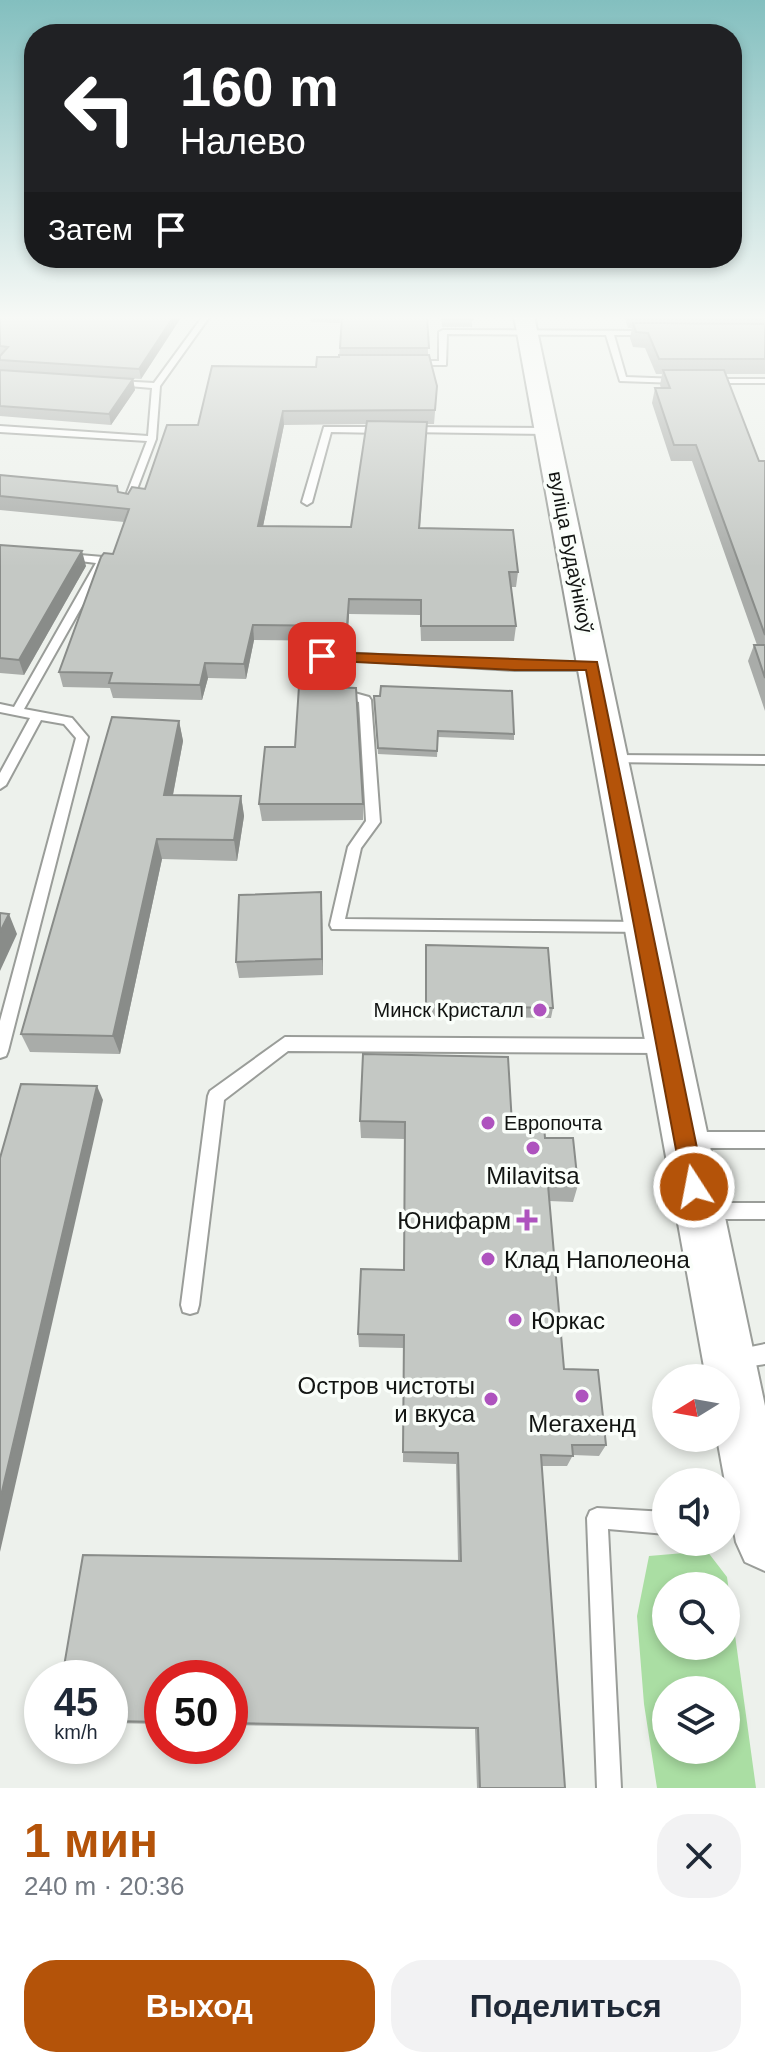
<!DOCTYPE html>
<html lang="ru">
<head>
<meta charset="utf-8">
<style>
	body { margin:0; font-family:Arial,sans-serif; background:#f2f2f3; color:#1f2937; height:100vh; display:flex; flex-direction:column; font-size:30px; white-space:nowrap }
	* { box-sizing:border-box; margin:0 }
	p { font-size:26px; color:#747a83 }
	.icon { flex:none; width:44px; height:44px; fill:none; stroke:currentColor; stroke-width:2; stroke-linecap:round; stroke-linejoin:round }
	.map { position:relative; height:1788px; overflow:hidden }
	.side { display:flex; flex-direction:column; background:#fff; flex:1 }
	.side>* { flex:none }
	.guide { position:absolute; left:24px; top:24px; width:718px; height:244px; border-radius:32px; box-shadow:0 4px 12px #0003; background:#202124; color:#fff; overflow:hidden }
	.needle { width:52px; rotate:259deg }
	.controls { position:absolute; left:652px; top:1364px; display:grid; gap:16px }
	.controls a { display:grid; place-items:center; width:88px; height:88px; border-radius:50%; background:#fff; box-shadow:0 4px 12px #0003; font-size:40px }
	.speed { position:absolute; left:24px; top:1660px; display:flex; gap:16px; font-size:40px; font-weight:700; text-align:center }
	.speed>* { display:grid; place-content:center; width:104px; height:104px; border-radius:50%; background:#fff; box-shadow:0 4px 12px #0003; line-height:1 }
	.speed small { font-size:20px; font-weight:400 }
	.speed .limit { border:12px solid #d22; background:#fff; color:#111 }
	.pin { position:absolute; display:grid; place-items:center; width:68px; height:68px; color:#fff; margin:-34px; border-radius:16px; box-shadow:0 4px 12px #0006 }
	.me { position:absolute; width:88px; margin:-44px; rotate:349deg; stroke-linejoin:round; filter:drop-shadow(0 0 6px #0008) }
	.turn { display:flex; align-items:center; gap:28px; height:168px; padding:0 24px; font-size:36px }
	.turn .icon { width:104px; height:104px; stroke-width:2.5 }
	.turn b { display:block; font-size:56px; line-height:68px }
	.then { display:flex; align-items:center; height:76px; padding:0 24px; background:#0003; gap:16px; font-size:30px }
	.round { display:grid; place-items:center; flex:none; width:84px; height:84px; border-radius:32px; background:#f2f2f3 }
	.summary { display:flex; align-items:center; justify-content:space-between; height:136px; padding:0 24px }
	h1 { font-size:48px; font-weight:600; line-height:60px; color:#b45309 }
	.action { display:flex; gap:16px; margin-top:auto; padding:16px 24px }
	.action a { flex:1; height:92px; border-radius:32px; background:#b45309; color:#fff; font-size:32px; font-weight:600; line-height:92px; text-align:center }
	.action a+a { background:#f2f2f3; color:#1f2937 }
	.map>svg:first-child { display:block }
</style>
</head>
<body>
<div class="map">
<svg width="765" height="1788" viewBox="0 0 765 1788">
	<rect width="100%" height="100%" fill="#edf1ec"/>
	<path fill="#aadea3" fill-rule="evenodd" d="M707,1551l20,26 29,211h-99l-13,-84 -7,-88 12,-60zM666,1586h60v60h-60zM666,1690h60v60h-60z"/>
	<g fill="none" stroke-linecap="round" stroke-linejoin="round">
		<defs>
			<g id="lane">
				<path d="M203,316h7l-50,70 -4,53 -25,66 -8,-2 24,-62 -147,-9v-6l148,10 4,-48 -35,-3 -4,-2 4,-2 37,2z"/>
				<path d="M443,330l206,1h3v4h-38l12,42 52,2 4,2 -4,2 -58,-2 -14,-46 -159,-1 -1,31h-37l-1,-2 4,-2h27v-29z"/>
				<path d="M708,379h57v4h-54l-4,-2z"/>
				<path d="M324,427h59l4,3 -4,3 -52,-1 -19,70 -5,3 -5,-3z"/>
				<path d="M408,427l140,1 4,3 -4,3 -143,-2v-4z"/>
				<path d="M68,554l35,3 5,3 -84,149 48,9 16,19 -80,314 -2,5 -6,2v-37l76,-283 -12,-14 -23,-4 -35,65 -6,4v-16l30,-55 -30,-6v-8l14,3 82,-144 -32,-4v-4z"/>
				<path d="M322,652l193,10h77l6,4 -6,4h-77l-197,-12v-4z"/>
				<path d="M340,689l29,8 2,3 9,122 -19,26 -16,71 299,3 5,2 2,4 -2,4 -317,-3 -2,-4 18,-78 18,-26 -7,-119 -23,-6 -2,-3z"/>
				<path d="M612,755l153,1v8l-157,-2 -2,-3z"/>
				<path d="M285,1037l377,2 6,2 2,5 -2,5 -6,2 -374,-2 -64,49 -25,205 -2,7 -7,2 -7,-2 -2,-7 27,-209 2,-5z"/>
				<path d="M689,1132h76v16h-76l-6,-3 -2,-5 2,-5z"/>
				<path d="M707,1203h58v16h-58l-6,-2 -3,-6 3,-6z"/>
				<path d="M765,1344v20l-27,4 -7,-3 -3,-7 3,-7z"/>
				<path d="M597,1508l69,4v22l-58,-5 13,259h-24l-10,-270 3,-7z"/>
			</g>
			<path id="secondary" d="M514,316h20l231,1090v165l-20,-9 -9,-20 -19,-104h9v-60h-20z"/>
		</defs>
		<use href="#lane" stroke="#9a9d99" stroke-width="4"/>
		<use href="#secondary" stroke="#9a9d99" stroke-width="4"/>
		<use href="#lane" fill="#fff" fill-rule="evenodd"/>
		<use href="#secondary" fill="#fff" fill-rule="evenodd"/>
	</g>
	<g fill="#a9aca9" fill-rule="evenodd">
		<path d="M0,316h182l-41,63 -81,-5 73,5 2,11 -24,35 -111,-9z"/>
		<path d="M310,316h117l1,39 8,45 -2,24h-7l-7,104 98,44 -2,15h-5l5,39 -2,15h-93l-1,-26 -71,-1 -2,27 -93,-1 -8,39 -38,-1 -6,22 -89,-2 -3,-10 -47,-1 -4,-15 54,-118 11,-32 -124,-12v-35l128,19 17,-5 53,-64 118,-58 23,-10 3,-34 -31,-1zM367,424l-16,103 -88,-1 21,-101z"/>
		<path d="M441,316h31v11h-30z"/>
		<path d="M624,316h141v58h-40l34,87h6v250l-17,-50 6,-16h3l-65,-184h-21l-19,-58 3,-15h6l-1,-3 2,-11h-6l-11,-26 -12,-1 -3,-9 2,-10h-4z"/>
		<path d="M0,545l86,21 -62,109 -24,-2z"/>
		<path d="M374,696l140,38v6l-76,-3 -1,20 -59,-3z"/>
		<path d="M179,721l4,20 -10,54 68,1 3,20 -7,45 -75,-2 -42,195 -90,-2 -9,-18z"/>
		<path d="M295,747l68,57v16l-101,1 -3,-17z"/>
		<path d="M322,908l1,67 -84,3 -3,-16z"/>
		<path d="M426,956l127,52 -2,10 -125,-2z"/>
		<path d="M360,1121l152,3 33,14 33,47 -5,17 -24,-1 15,168 42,76 -7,11 -26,-1 -6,11h-25l23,322h-88l-2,-59 -245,-4v-47h-68v46l-52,-1v-45l348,-117 -2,-97 -53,-2 1,-114 -45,-1 -1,-13 46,-64 1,-131 -44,-1z"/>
	</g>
	<g fill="#898c89">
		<path d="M174,316h8l-41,63 -2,-10z"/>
		<path d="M133,379l2,11 -24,35 -2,-11z"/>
		<path d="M283,411l1,14 -24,116 -2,-15z"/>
		<path d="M82,551l4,15 -62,109 -5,-15z"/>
		<path d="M349,599v15l-2,27v-15z"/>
		<path d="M253,625l1,15 -8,39 -2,-15z"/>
		<path d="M205,663l3,15 -6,22 -2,-15z"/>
		<path d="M179,721l4,20 -14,74 -5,-20z"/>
		<path d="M241,796l3,20 -7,45 -3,-21z"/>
		<path d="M157,839l5,20 -42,195 -7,-18z"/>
		<path d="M321,892l1,16 1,67 -1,-16z"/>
		<path d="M9,914l8,20 -17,37v-39z"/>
		<path d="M97,1086l6,14 -103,452v-52z"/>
	</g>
	<g fill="#c4c8c4" stroke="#898c89" stroke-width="2">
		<path d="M0,316h174l-35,53 -139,-9v-4l8,-9 -8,-1z"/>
		<path d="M342,316h85l2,32h-89z"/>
		<path d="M442,316h30l1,3h-31z"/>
		<path d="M633,323l132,1v35h-106l-11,-26 -12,-1z"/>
		<path d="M339,355h90l8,31 -2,24 -152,1 -25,115 93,1 16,-106 60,1 -8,106 94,2 5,42h-9l7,54h-95v-26l-72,-1 -2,27 -94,-1 -9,39 -39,-1 -5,22 -91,-2 3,-10 -53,-1 42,-115 3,-4 9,1 16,-45 -129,-13v-21l117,11 1,6 10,2 4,-7 13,2 22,-64h31l14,-59 104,1 1,-10h22z"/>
		<path d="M0,370l133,9 -24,35 -109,-8z"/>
		<path d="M663,370h61l35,91h6v174l-69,-190h-22l-19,-57h15z"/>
		<path d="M0,545l82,6 -63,109 -19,-2z"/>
		<path d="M754,645h11v33z"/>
		<path d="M299,686l57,2 7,116h-104l6,-57h30z"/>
		<path d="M381,686l131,5 2,43 -76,-3 -1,20 -59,-3 -4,-52h6z"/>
		<path d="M112,717l67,4 -15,74 77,1 -7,44 -77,-1 -44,197 -92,-2z"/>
		<path d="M321,892l1,67 -86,3 3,-67z"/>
		<path d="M0,913l9,1 -9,18z"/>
		<path d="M426,945l122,3 5,60 -127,-3z"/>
		<path d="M363,1054l145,3 4,67 32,1 1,13h28l5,47h-30l16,184 34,1 8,75h-34l1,11 -32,-1 24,333h-85l-2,-60 -248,-5v-45h-68v44l-52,-1v-43h-48l21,-123 378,6 -3,-108 -55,-1 1,-117 -46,-1 3,-65 43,1 1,-148 -45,-1z"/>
		<path d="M21,1084l76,2 -97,414v-342z"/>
	</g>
	<linearGradient id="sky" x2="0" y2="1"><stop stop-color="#83bfbf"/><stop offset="0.56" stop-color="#f7f9f6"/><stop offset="1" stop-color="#f7f9f6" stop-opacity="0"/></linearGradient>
	<rect width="765" height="567" fill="url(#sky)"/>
	<path fill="#b45309" stroke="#753606" stroke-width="2" d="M322,652l275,10 108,525 -3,8 -8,3 -8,-3 -3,-8 -97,-517h-71l-198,-10v-7z"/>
	<g fill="#ae53be" stroke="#fafefa" stroke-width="3">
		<circle cx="540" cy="1010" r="8"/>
		<circle cx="488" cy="1123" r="8"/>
		<circle cx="533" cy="1148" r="8"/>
		<path d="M523 1208h8v8h8v8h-8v8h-8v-8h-8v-8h8z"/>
		<circle cx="488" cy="1259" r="8"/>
		<circle cx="515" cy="1320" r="8"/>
		<circle cx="582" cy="1396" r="8"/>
		<circle cx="491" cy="1399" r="8"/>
	</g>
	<g text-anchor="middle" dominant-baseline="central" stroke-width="7" stroke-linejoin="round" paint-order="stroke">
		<g font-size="20" fill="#121412" stroke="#fafefa">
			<text transform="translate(571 552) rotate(79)">вуліца Будаўнікоў</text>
		</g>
		<g font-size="20" fill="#121412" stroke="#fafefa" text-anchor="end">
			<text x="524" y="1010">Минск Кристалл</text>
			<text x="504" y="1123" text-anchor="start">Европочта</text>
		</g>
		<g font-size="24" fill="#121412" stroke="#fafefa">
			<text x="533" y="1175">Milavitsa</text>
			<text x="511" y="1220" text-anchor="end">Юнифарм</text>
			<text x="504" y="1259" text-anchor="start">Клад Наполеона</text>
			<text x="531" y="1320" text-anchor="start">Юркас</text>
			<text x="475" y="1385" text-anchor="end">Остров чистоты<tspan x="475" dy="28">и вкуса</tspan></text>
			<text x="582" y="1423">Мегахенд</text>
		</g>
	</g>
</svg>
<div class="controls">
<a><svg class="needle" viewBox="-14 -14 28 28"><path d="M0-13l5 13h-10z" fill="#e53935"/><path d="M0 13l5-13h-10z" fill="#747a83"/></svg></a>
<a><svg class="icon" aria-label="sound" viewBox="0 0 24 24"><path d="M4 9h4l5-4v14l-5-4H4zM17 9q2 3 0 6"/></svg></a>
<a><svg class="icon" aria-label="search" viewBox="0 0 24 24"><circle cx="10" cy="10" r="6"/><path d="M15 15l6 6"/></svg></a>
<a><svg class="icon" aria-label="layers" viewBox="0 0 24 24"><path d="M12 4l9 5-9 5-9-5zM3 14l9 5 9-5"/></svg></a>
</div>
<div class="speed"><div>45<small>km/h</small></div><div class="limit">50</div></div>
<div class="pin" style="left:322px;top:656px;background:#d93025"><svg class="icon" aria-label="arrive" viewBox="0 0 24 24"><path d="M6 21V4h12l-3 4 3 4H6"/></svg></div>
<svg class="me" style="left:694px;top:1187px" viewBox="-20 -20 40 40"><circle r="17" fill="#b45309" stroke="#fff" stroke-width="3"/><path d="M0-11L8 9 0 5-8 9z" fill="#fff"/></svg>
<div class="guide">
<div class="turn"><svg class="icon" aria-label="left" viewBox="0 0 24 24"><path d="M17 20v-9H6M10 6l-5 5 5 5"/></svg><div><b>160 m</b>Налево</div></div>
<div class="then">Затем<svg class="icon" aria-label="arrive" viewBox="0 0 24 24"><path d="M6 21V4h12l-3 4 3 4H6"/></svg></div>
</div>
</div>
<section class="side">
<div class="summary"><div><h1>1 мин</h1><p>240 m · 20:36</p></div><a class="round"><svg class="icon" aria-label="close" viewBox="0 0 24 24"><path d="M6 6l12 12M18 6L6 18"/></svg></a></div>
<div class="action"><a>Выход</a><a>Поделиться</a></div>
</section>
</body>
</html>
